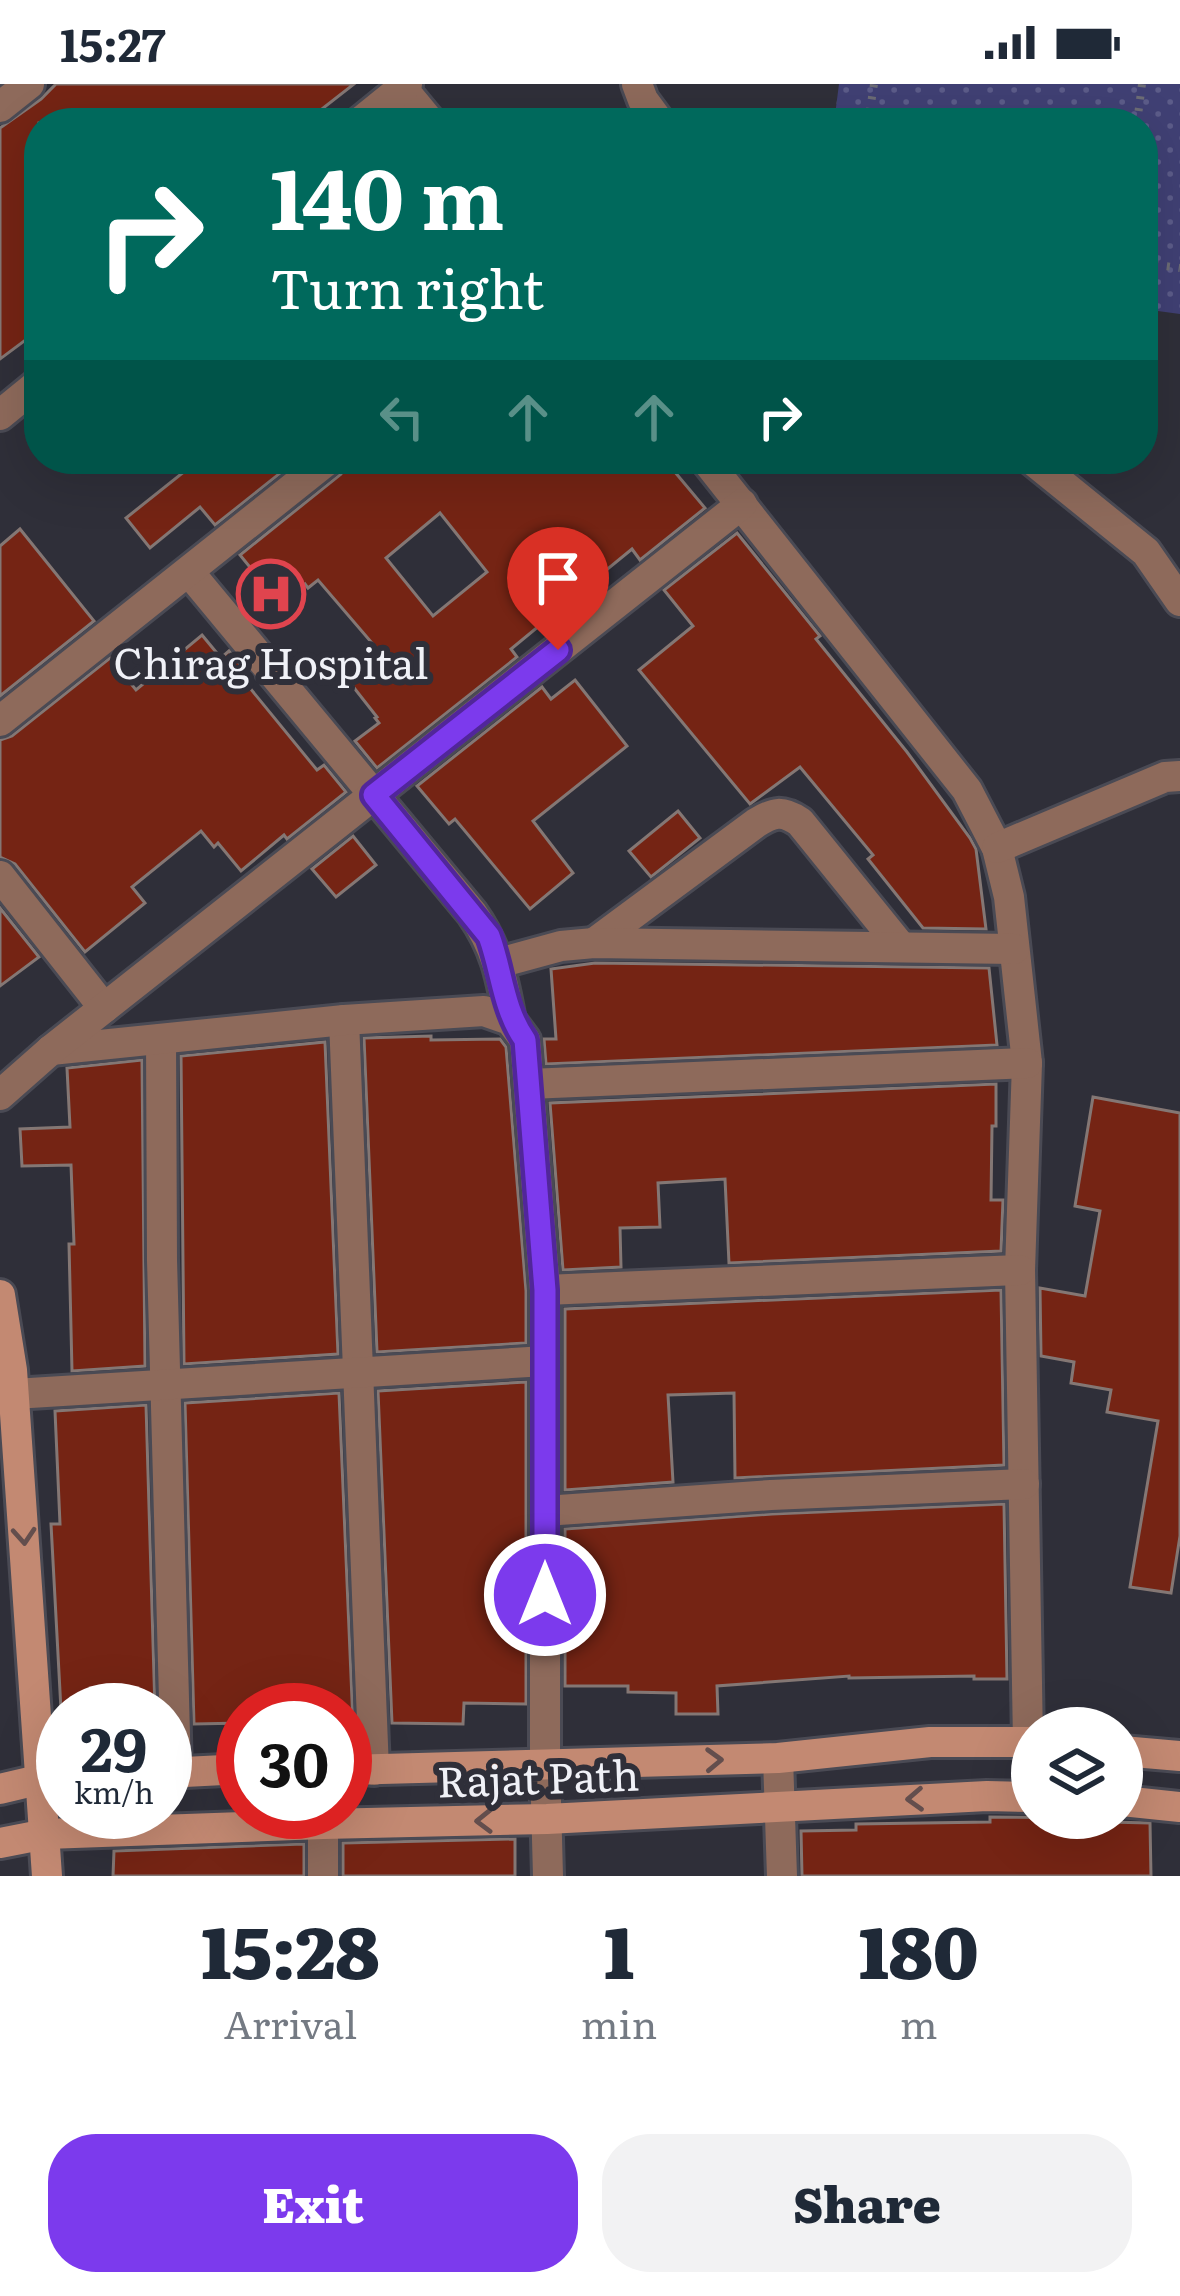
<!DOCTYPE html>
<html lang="en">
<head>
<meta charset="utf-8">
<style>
	body { margin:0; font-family:Literata,serif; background:#f2f2f3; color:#1f2937; height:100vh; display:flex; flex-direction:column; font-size:45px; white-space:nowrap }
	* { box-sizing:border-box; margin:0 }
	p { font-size:39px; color:#747a83 }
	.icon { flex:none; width:66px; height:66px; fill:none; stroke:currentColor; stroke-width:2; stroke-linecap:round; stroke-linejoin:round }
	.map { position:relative; height:1792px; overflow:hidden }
	.details { display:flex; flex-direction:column; background:#fff; flex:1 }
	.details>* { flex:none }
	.hud { position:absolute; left:24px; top:24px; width:1134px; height:366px; border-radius:48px; box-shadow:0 12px 48px #0002; background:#00695c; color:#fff; overflow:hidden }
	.buttons { position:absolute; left:1011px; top:1623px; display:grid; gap:24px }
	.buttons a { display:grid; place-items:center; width:132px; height:132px; border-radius:50%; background:#fff; box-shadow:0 12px 48px #0002; font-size:60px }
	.speed { position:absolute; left:36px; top:1599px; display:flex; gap:24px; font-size:60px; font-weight:700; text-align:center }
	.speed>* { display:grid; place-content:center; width:156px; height:156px; border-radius:50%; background:#fff; box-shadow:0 12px 48px #0002; line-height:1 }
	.speed small { font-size:30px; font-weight:400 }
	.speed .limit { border:18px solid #d22; background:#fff; color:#111 }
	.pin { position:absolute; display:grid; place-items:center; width:102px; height:102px; color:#fff; margin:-123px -51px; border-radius:50% 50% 50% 0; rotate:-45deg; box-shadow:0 0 12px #0007 }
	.pin .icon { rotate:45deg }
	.me { position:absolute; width:132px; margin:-66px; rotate:0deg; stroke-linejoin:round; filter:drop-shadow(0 0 9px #0008) }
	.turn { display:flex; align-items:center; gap:42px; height:252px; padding:0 48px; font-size:54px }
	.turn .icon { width:156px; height:156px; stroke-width:2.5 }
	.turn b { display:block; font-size:84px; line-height:102px }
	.lanes { display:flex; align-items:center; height:114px; padding:0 48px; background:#0003; justify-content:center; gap:60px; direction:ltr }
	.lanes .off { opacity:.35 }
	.eta { display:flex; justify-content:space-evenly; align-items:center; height:204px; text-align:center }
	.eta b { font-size:72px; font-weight:800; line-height:84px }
	.primary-button { display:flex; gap:24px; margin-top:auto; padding:24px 48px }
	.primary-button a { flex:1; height:138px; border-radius:48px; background:#7c3aed; color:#fff; font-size:48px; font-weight:800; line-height:138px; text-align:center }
	.primary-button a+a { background:#f2f2f3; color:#1f2937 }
	.status { display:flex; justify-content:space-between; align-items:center; height:84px; padding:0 60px; background:#fff; direction:ltr }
	.status svg { height:33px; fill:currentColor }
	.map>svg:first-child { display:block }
</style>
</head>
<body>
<div class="status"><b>15:27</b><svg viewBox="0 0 49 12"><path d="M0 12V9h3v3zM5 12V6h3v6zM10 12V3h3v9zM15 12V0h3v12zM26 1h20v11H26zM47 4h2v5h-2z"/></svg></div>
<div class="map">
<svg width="1180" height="1792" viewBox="0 0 1180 1792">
	<defs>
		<pattern id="green-dots" width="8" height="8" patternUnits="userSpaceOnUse" patternTransform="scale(3)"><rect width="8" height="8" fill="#404074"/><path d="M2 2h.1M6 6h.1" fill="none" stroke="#5c5c89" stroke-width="1.8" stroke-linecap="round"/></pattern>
	</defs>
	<rect width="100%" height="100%" fill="#2f2f39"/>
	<path fill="url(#green-dots)" d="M839,0h341v230l-37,-5v-186h-309z"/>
	<g fill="#752414" stroke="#847774" stroke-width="3" fill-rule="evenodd">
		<path d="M56,0h298l-50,39h-265v207l-39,29v-231l41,-29z"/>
		<path d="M200,375h98l-83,66 -15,-18 -50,41 -24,-30z"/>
		<path d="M348,375h316l41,49 -65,52 -8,-11 -28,23 -22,-26 -48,39 22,27 -45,37 6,8 -140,111 -22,-27 24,-18 -4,-5 2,-1 -26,-33 33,-27 -66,-77 -10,8 -3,-4 -25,20 -40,-49 101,-81zM440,429l47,59 -54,44 -47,-58z"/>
		<path d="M20,445l74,92 -94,75v-150z"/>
		<path d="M737,449l83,103 -4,3 91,113 63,86 6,11 10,80 -63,-1 -55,-69 5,-4 -73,-88 -50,37 -111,-134 54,-44 -29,-36z"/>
		<path d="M202,551l19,23 8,-7 22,26 -6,5 72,88 7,-5 22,27 -59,47 -3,-4 -43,36 -23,-28 -4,4 -13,-16 -69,56 13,16 -60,49 -70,-88 -15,-7v-117l12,-4 98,-78 26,32z"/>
		<path d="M575,596l52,66 -94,75 40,52 -43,36 -75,-90 -6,5 -32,-38 125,-99 9,12z"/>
		<path d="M678,727l22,27 -49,39 -22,-26z"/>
		<path d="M353,752l23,29 -40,32 -24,-28z"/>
		<path d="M0,824l39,49 -39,29z"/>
		<path d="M595,879l394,5 8,77 -451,19 -2,-25h12l-5,-70z"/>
		<path d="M431,952v4l69,-1 6,8 20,244v52l-149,9 -13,-314z"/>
		<path d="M325,958l13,312 -154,10 -3,-308z"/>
		<path d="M142,976l3,306 -73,5 -3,-127h5l-3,-79 -49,1 -2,-37 50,-2 -3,-59z"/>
		<path d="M996,1000v42h-4l-1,74h12l-2,51 -272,12 -4,-84 -67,4 2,44 -40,1 1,39 -58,3 -13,-167z"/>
		<path d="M1093,1013l87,16v423l-9,57 -41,-6 28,-166 -51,-9 4,-22 -40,-7 3,-21 -33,-6 -1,-68 45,8 15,-85 -25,-5z"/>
		<path d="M1001,1206l3,175 -269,13 -1,-85 -66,2 5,87 -108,8v-181z"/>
		<path d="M526,1298v322l-62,-1 -1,21 -71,-1 -14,-332z"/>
		<path d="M339,1309l14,330 -8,1v-14h-102v13l-49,1 -9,-321z"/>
		<path d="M146,1321l9,305h-94l-10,-186h9l-5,-113z"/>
		<path d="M1004,1420l3,175h-33v-3l-125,2v-2l-132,10 1,28h-42v-21l-48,-1v-6h-63v-157l207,-15z"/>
		<path d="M990,1733l119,1v4l41,1 1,53h-349l-1,-45 55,-1v-6l134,-2z"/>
		<path d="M515,1755v37h-172v-33z"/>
		<path d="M304,1760v32h-191l1,-25z"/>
	</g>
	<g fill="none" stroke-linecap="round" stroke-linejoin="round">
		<defs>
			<g id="street">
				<path d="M637,0l6,16 17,23"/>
				<path d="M402,4l29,35"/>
				<path d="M0,23l29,-23"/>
				<path d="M359,39l48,-39"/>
				<path d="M0,331l39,-32"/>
				<path d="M705,375l262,331 30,58 12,49 18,166 -7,207 8,472"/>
				<path d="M1031,375l115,93 34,49"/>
				<path d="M189,488l283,341c25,35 30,65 38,107"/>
				<path d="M0,637l329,-262"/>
				<path d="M997,764l168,-71 15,-1"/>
				<path d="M0,792l104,132"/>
				<path d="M594,859l162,-120c18,-11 26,-13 44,-1l101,125"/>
				<path d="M499,879l62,-17 33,-3 420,6"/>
				<path d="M344,936l30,750"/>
				<path d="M161,955l1,221 14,512"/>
				<path d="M51,966l293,-30 140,-9 26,9 15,20 20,250v474l3,112"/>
				<path d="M529,1000l498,-21"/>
				<path d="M0,1011l51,-45 691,-546"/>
				<path d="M545,1206l475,-20"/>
				<path d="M14,1310l531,-33"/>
				<path d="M545,1427l226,-16 253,-11"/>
				<path d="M778,1674l4,118"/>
				<path d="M323,1740v52"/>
			</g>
			<g id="secondary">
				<path d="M0,1211l12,75 35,506"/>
				<path d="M1122,1667l58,5"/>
				<path d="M345,1686l433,-12 152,-16h102"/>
				<path d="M165,1689l78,-4"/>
				<path d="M0,1705l42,-10 21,-1"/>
				<path d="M1122,1717l58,6"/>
				<path d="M0,1759l46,-9 277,-10 224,-5 440,-23 45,1"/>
			</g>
		</defs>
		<use href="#street" stroke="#4a4a54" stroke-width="36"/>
		<use href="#secondary" stroke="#4a4a54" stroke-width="36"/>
		<g stroke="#6c6c75" stroke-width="8" stroke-dasharray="3 9" stroke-linecap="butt">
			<path d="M868,39l6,-39"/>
			<path d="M1137,39l5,-39"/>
			<path d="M1143,179l37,5"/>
		</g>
		<use href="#street" stroke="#8e6a5b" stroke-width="30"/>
		<use href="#secondary" stroke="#c38972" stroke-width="30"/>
	</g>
	<defs><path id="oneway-chevron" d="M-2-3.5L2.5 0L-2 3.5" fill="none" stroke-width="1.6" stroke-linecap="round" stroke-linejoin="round" transform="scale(3)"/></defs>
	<g stroke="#634e4d">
		<use href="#oneway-chevron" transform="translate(24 1452) rotate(86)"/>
		<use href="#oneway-chevron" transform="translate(714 1676) rotate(-2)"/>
		<use href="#oneway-chevron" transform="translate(915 1715) rotate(177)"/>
		<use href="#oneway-chevron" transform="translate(484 1737) rotate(179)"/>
	</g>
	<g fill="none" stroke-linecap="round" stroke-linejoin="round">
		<defs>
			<path id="route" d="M545,1511v-305l-20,-250c-22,-31 -23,-69 -36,-104l-115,-141 184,-145"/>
		</defs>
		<use href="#route" stroke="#51269a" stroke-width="30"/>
		<use href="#route" stroke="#7c3aed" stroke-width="21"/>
	</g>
	<defs>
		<symbol id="hospital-ring" viewBox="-11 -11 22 22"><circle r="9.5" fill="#2f2f39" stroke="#e0444e" stroke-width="1.5"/><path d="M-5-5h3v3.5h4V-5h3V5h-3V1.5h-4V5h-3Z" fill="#e0444e"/></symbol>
	</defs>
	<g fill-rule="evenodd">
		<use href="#hospital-ring" x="233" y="472" width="76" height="76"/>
	</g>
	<g text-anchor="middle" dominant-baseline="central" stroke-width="12" stroke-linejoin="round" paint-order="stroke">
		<g font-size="42" fill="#f0f1f7" stroke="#2f2f39">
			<text x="271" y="577">Chirag Hospital</text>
		</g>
		<g font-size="42" fill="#f0f1f7" stroke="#2f2f39">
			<text transform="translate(538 1692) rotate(-2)">Rajat Path</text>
		</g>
	</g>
</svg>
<div class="buttons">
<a><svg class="icon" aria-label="layers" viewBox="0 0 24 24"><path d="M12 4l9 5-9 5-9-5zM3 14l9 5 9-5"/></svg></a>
</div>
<div class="speed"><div>29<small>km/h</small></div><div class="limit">30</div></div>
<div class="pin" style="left:558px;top:566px;background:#d93025"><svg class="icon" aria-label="arrive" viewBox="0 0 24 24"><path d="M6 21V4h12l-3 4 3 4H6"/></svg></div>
<svg class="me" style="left:545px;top:1511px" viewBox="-20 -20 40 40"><circle r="17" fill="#7c3aed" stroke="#fff" stroke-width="3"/><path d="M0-11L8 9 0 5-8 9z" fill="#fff"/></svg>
<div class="hud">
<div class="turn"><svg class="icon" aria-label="right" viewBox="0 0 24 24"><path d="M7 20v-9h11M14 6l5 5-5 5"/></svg><div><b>140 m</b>Turn right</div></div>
<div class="lanes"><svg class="icon off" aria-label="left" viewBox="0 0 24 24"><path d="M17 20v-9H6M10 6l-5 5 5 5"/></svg><svg class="icon off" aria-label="ahead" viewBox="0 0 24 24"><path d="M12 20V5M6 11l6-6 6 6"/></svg><svg class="icon off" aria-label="ahead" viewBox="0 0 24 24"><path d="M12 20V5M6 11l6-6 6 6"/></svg><svg class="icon" aria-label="right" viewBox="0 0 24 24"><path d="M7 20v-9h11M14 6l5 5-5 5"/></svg></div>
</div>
</div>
<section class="details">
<div class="eta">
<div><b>15:28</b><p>Arrival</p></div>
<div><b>1</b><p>min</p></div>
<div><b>180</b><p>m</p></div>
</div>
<div class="primary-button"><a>Exit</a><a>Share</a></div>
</section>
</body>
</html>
